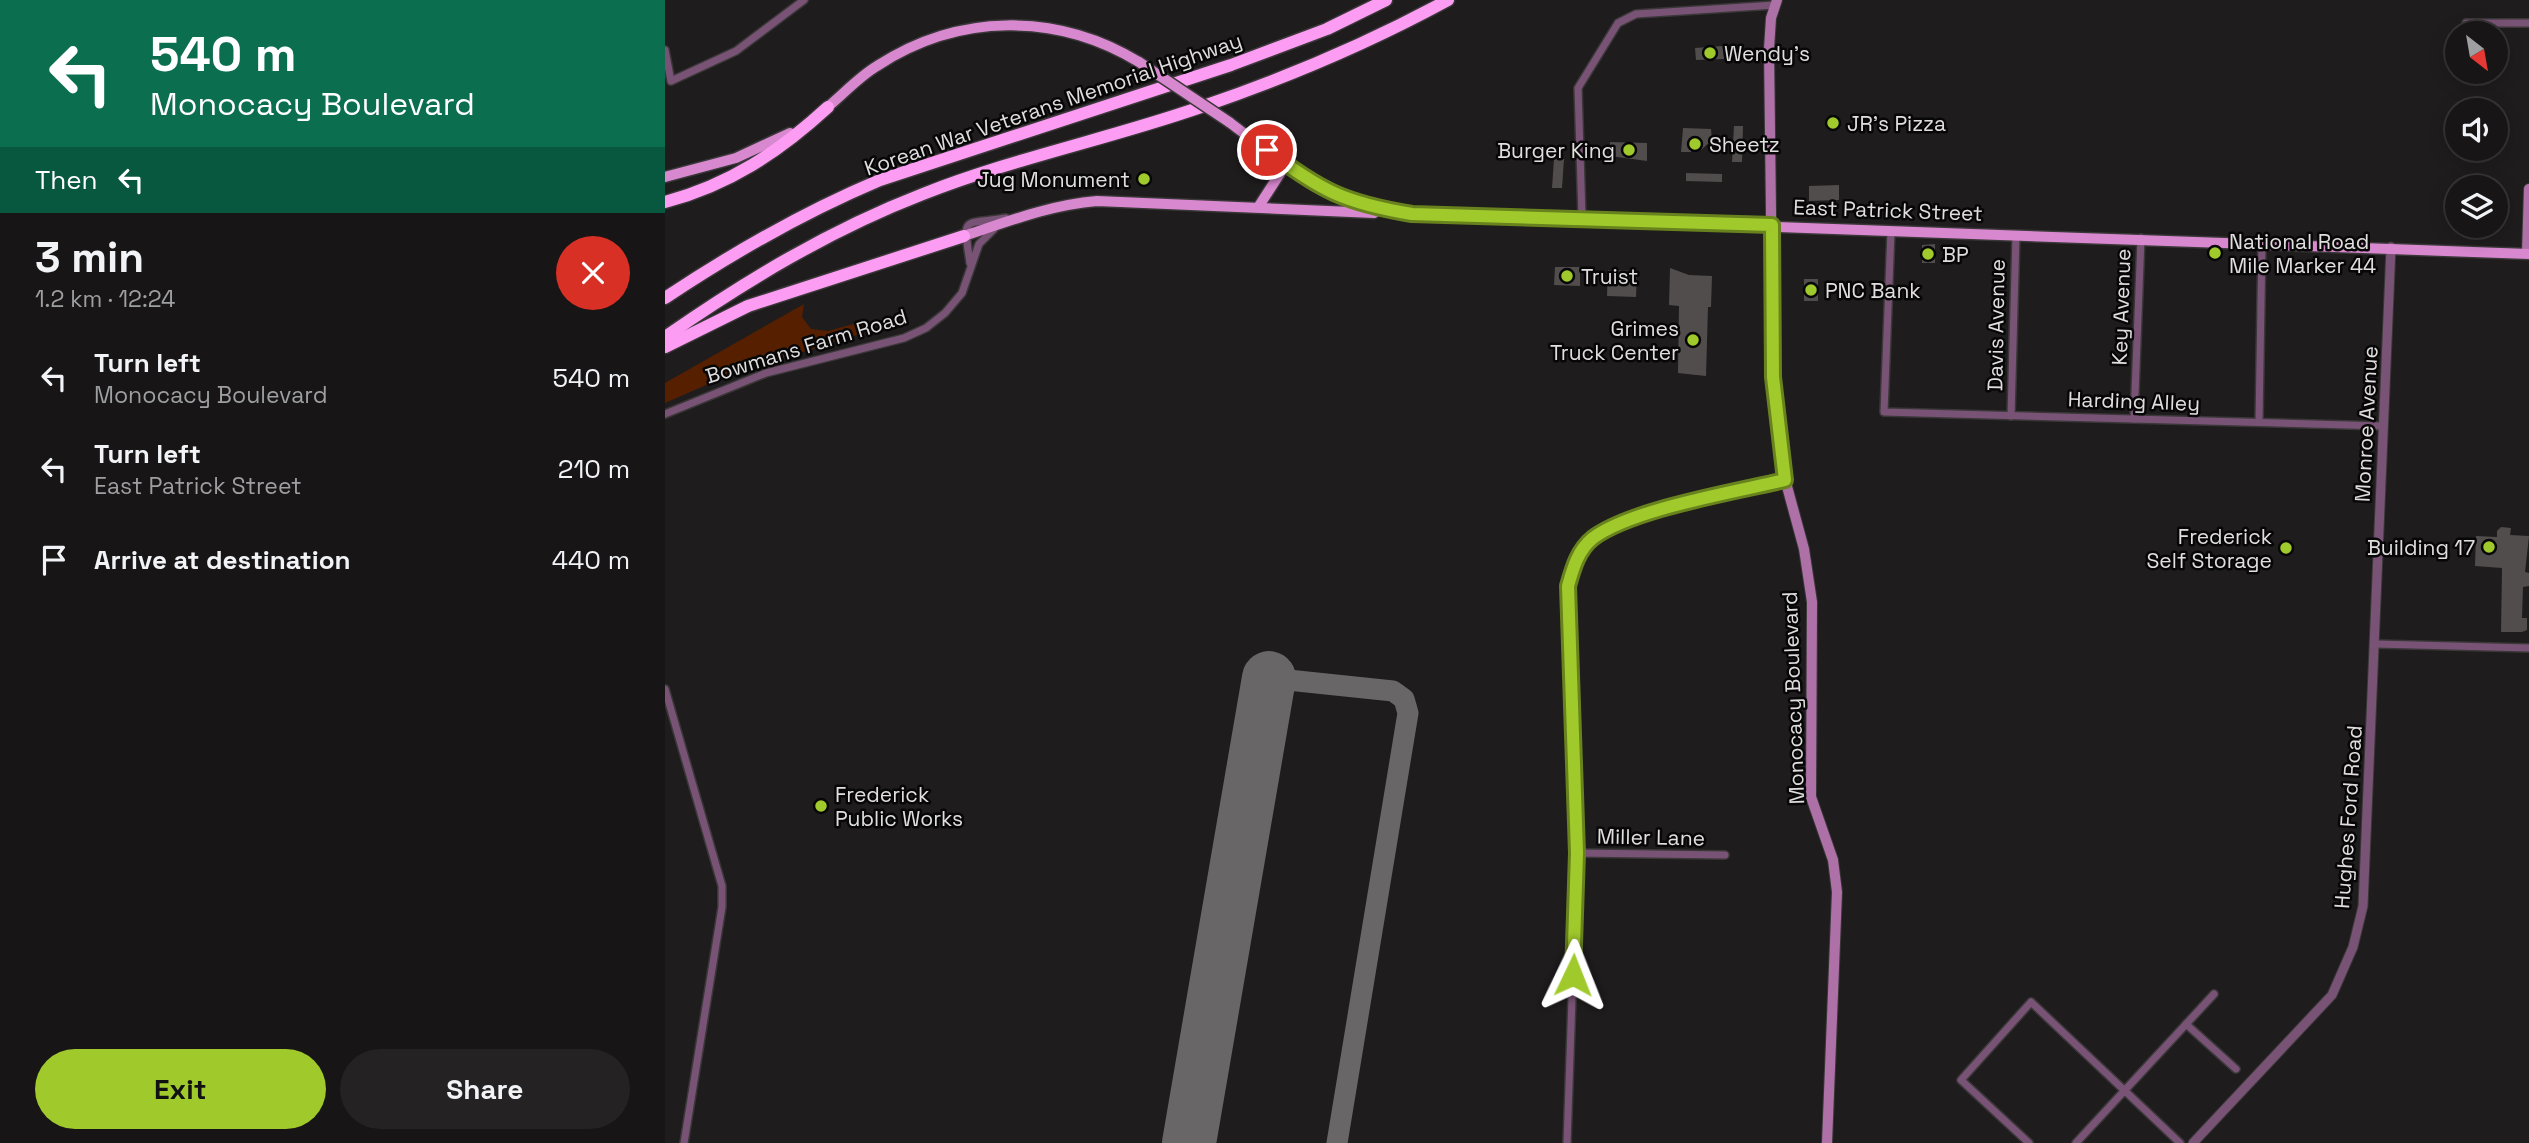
<!DOCTYPE html>
<html lang="en">
<head>
<meta charset="utf-8">
<style>
	body { margin:0; font-family:"Space Grotesk",sans-serif; background:#242223; color:#f1f3f6; height:100vh; display:flex; flex-direction:column; font-size:26px; white-space:nowrap }
	* { box-sizing:border-box; margin:0 }
	p { font-size:23px; color:#9e9fa1 }
	.icon { flex:none; width:38px; height:38px; fill:none; stroke:currentColor; stroke-width:2; stroke-linecap:round; stroke-linejoin:round }
	.map { position:relative; flex:1; overflow:hidden }
	.drawer { display:flex; flex-direction:column; background:#171516; width:665px }
	.drawer>* { flex:none }
	.hud { background:#0b6e4f; color:#fff; overflow:hidden }
	.needle { width:46px; rotate:149deg }
	.buttons { position:absolute; left:1780px; top:21px; display:grid; gap:14px }
	.buttons a { display:grid; place-items:center; width:63px; height:63px; border-radius:50%; background:#171516; box-shadow:0 4px 18px #0003,0 0 0 2px #363435; font-size:35px }
	.pin { position:absolute; display:grid; place-items:center; width:60px; height:60px; color:#fff; margin:-30px; border:4px solid #fff; border-radius:50%; box-shadow:0 2px 7px #0007 }
	.me { position:absolute; width:77px; margin:-38px; rotate:2deg; stroke-linejoin:round; filter:drop-shadow(0 0 5px #0008) }
	.turn { display:flex; align-items:center; gap:24px; height:147px; padding:0 35px; font-size:32px }
	.turn .icon { width:91px; height:91px; stroke-width:2.5 }
	.turn b { display:block; font-size:49px; line-height:60px }
	.then { display:flex; align-items:center; height:66px; padding:0 35px; background:#0003; gap:14px; font-size:26px }
	.round { display:grid; place-items:center; flex:none; width:74px; height:74px; border-radius:37px; background:#242223 }
	.summary { display:flex; align-items:center; justify-content:space-between; height:119px; padding:0 35px }
	h1 { font-size:42px; font-weight:700; line-height:52px }
	.primary-button { display:flex; gap:14px; margin-top:auto; padding:14px 35px }
	.primary-button a { flex:1; height:80px; border-radius:42px; background:#a0c92c; color:#111; font-size:28px; font-weight:700; line-height:80px; text-align:center }
	.primary-button a+a { background:#242223; color:#f1f3f6 }
	ul { padding:0; list-style:none }
	li { display:flex; align-items:center; gap:21px; height:91px; padding:0 35px }
	li div { flex:1 }
	li b { display:block; font-size:26px }
	li em { font-style:normal }
	main { display:flex; flex:1; min-height:0 }
	.map>svg:first-child { display:block }
</style>
</head>
<body>
<main>
<section class="drawer">
<div class="hud">
<div class="turn"><svg class="icon" aria-label="left" viewBox="0 0 24 24"><path d="M17 20v-9H6M10 6l-5 5 5 5"/></svg><div><b>540 m</b>Monocacy Boulevard</div></div>
<div class="then">Then<svg class="icon" aria-label="left" viewBox="0 0 24 24"><path d="M17 20v-9H6M10 6l-5 5 5 5"/></svg></div>
</div>
<div class="summary"><div><h1>3 min</h1><p>1.2 km · 12:24</p></div><a class="round" style="background:#d93025;color:#fff"><svg class="icon" aria-label="close" viewBox="0 0 24 24"><path d="M6 6l12 12M18 6L6 18"/></svg></a></div>
<ul>
<li><svg class="icon" aria-label="left" viewBox="0 0 24 24"><path d="M17 20v-9H6M10 6l-5 5 5 5"/></svg><div><b>Turn left</b><p>Monocacy Boulevard</p></div><em>540 m</em></li>
<li><svg class="icon" aria-label="left" viewBox="0 0 24 24"><path d="M17 20v-9H6M10 6l-5 5 5 5"/></svg><div><b>Turn left</b><p>East Patrick Street</p></div><em>210 m</em></li>
<li><svg class="icon" aria-label="arrive" viewBox="0 0 24 24"><path d="M6 21V4h12l-3 4 3 4H6"/></svg><div><b>Arrive at destination</b></div><em>440 m</em></li>
</ul>
<div class="primary-button"><a>Exit</a><a>Share</a></div>
</section>
<div class="map">
<svg width="1864" height="1143" viewBox="0 0 1864 1143">
	<rect width="100%" height="100%" fill="#1f1c1d"/>
	<path fill="#562000" d="M139,304l-2,13 9,12 17,2 40,-11 8,9 -147,46 -64,28v-20z"/>
	<g fill="none" stroke-linecap="round" stroke-linejoin="round">
		<path stroke="#696667" stroke-width="21" d="M604,678l124,13 11,8 4,14 -71,430"/>
		<path stroke="#696667" stroke-width="54" d="M524,1143l80,-465"/>
	</g>
	<g fill="#514d4d">
		<path d="M1058,46l1,13 -28,1 -1,-12z"/>
		<path d="M1069,126h9l-1,36h-10z"/>
		<path d="M1018,128l28,1 1,11 -11,10 -8,-9 -2,11h-10z"/>
		<path d="M945,142l37,1v18l-37,-5z"/>
		<path d="M889,159h10l-2,29h-10z"/>
		<path d="M1021,173l36,1v8l-36,-1z"/>
		<path d="M1174,185v15l-30,1v-15z"/>
		<path d="M1270,244v19h-13v-18z"/>
		<path d="M890,267h25v19l-26,-1z"/>
		<path d="M1005,268l19,7 23,1 -1,31h-3l-2,69 -28,-3 1,-67 -10,-1z"/>
		<path d="M943,270l29,1 -1,26 -29,-1z"/>
		<rect x="1139" y="279" width="14" height="22"/>
		<path d="M1836,527l10,1 -1,7 19,1 -4,36 4,1v13l-6,1 -1,31h5v12l-5,2h-21l1,-64 -27,-2 1,-30 21,1v-6z"/>
	</g>
	<g fill="none" stroke-linecap="round" stroke-linejoin="round">
		<defs>
			<g id="minor">
				<path d="M1801,23h63"/>
				<path d="M0,50l6,31 65,-30 68,-51"/>
				<path d="M917,218l-4,-130 40,-65 18,-9 139,-9"/>
				<path d="M1226,231l-7,181 499,14"/>
				<path d="M305,263c-7,-48 -9,-38 36,-45"/>
				<path d="M0,414l101,-41 138,-35 22,-10 19,-15 17,-20 17,-49 15,-15"/>
				<path d="M1346,416l5,-181"/>
				<path d="M1469,419l7,-181"/>
				<path d="M1594,422l3,-179"/>
				<path d="M1711,644l153,4"/>
				<path d="M0,689l57,197v21l-38,236"/>
				<path d="M912,853l148,2"/>
				<path d="M1521,1024l50,45"/>
				<path d="M902,1143l10,-290 -9,-267c5,-18 10,-36 25,-48 39,-29 142,-46 192,-59"/>
				<path d="M1364,1143l-68,-63 70,-78 149,141"/>
				<path d="M1411,1143l138,-149"/>
			</g>
			<path id="tertiary" d="M1528,1143l139,-148 21,-48 10,-41 28,-659"/>
			<g id="secondary">
				<path d="M1112,0l-6,18 -2,31 4,328 12,102 19,70 8,53 -1,195 22,63 4,32 -10,251"/>
				<path d="M1862,253l2,-64"/>
			</g>
			<g id="primary">
				<path d="M159,110c18,-14 33,-32 53,-44 81,-53 180,-54 262,-4"/>
				<path d="M564,122c38,28 78,66 124,81 19,6 39,8 59,11l1117,40"/>
				<path d="M0,177l71,-19 54,-25"/>
				<path d="M594,206l27,-42"/>
				<path d="M299,236c45,-15 86,-31 133,-35l277,12"/>
			</g>
			<g id="motorway">
				<path d="M0,202c64,-17 114,-50 163,-95"/>
				<path d="M0,298c69,-46 139,-86 215,-118l351,-115 96,-36 59,-29"/>
				<path d="M0,337c82,-57 165,-107 258,-143 91,-36 186,-55 278,-87 85,-29 168,-64 247,-107"/>
				<path d="M0,347l83,-41 216,-70"/>
			</g>
		</defs>
		<use href="#minor" stroke="#3a3738" stroke-width="10"/>
		<use href="#tertiary" stroke="#3a3738" stroke-width="11"/>
		<use href="#secondary" stroke="#3a3738" stroke-width="12"/>
		<use href="#primary" stroke="#3a3738" stroke-width="13"/>
		<use href="#motorway" stroke="#3a3738" stroke-width="15"/>
		<use href="#minor" stroke="#795375" stroke-width="7"/>
		<use href="#tertiary" stroke="#795375" stroke-width="9"/>
		<use href="#secondary" stroke="#ae71a7" stroke-width="10"/>
		<use href="#primary" stroke="#d888cf" stroke-width="10"/>
		<use href="#motorway" stroke="#fd9cf3" stroke-width="12"/>
		<defs>
			<path id="primary-bridge" d="M474,62l90,60"/>
		</defs>
		<use href="#primary-bridge" stroke="#3a3738" stroke-width="13" stroke-linecap="butt"/>
		<use href="#primary-bridge" stroke="#d888cf" stroke-width="10"/>
	</g>
	<g fill="none" stroke-linecap="round" stroke-linejoin="round">
		<defs>
			<path id="route" d="M602,150c54,41 78,53 145,64l360,11 1,152 12,103c-50,12 -153,29 -192,58 -15,12 -20,30 -25,48l9,267 -4,122"/>
		</defs>
		<use href="#route" stroke="#68831d" stroke-width="18"/>
		<use href="#route" stroke="#a0c92c" stroke-width="12"/>
	</g>
	<g fill="#a0c92c" stroke="#080707" stroke-width="2.5">
		<circle cx="1045" cy="53" r="7"/>
		<circle cx="1168" cy="123" r="7"/>
		<circle cx="1030" cy="144" r="7"/>
		<circle cx="964" cy="150" r="7"/>
		<circle cx="479" cy="179" r="7"/>
		<circle cx="1550" cy="253" r="7"/>
		<circle cx="1263" cy="254" r="7"/>
		<circle cx="902" cy="276" r="7"/>
		<circle cx="1146" cy="290" r="7"/>
		<circle cx="1028" cy="340" r="7"/>
		<circle cx="1824" cy="547" r="7"/>
		<circle cx="1621" cy="548" r="7"/>
		<circle cx="156" cy="806" r="7"/>
	</g>
	<g text-anchor="middle" dominant-baseline="central" stroke-width="5" stroke-linejoin="round" paint-order="stroke">
		<g font-size="21" fill="#e0dede" stroke="#080707" text-anchor="start">
			<text x="1059" y="53">Wendy's</text>
			<text x="1182" y="123">JR's Pizza</text>
			<text x="1044" y="144">Sheetz</text>
			<text x="950" y="150" text-anchor="end">Burger King</text>
			<text x="465" y="179" text-anchor="end">Jug Monument</text>
			<text x="1564" y="241">National Road<tspan x="1564" dy="24">Mile Marker 44</tspan></text>
			<text x="1277" y="254">BP</text>
			<text x="916" y="276">Truist</text>
			<text x="1160" y="290">PNC Bank</text>
			<text x="1014" y="328" text-anchor="end">Grimes<tspan x="1014" dy="24">Truck Center</tspan></text>
			<text x="1607" y="536" text-anchor="end">Frederick<tspan x="1607" dy="24">Self Storage</tspan></text>
			<text x="1810" y="547" text-anchor="end">Building 17</text>
			<text x="170" y="794">Frederick<tspan x="170" dy="24">Public Works</tspan></text>
		</g>
		<g font-size="21" fill="#e0dede" stroke="#080707">
			<text transform="translate(388 104) rotate(-19)">Korean War Veterans Memorial Highway</text>
			<text transform="translate(1223 210) rotate(2)">East Patrick Street</text>
			<text transform="translate(1456 307) rotate(-88)">Key Avenue</text>
			<text transform="translate(1331 325) rotate(-89)">Davis Avenue</text>
			<text transform="translate(141 346) rotate(-17)">Bowmans Farm Road</text>
			<text transform="translate(1469 401) rotate(2)">Harding Alley</text>
			<text transform="translate(1701 424) rotate(-87)">Monroe Avenue</text>
			<text transform="translate(1128 698) rotate(-92)">Monocacy Boulevard</text>
			<text transform="translate(1683 817) rotate(-86)">Hughes Ford Road</text>
			<text transform="translate(986 837) rotate(1)">Miller Lane</text>
		</g>
	</g>
</svg>
<div class="buttons">
<a><svg class="needle" viewBox="-14 -14 28 28"><path d="M0-13l5 13h-10z" fill="#e53935"/><path d="M0 13l5-13h-10z" fill="#9e9fa1"/></svg></a>
<a><svg class="icon" aria-label="sound" viewBox="0 0 24 24"><path d="M4 9h4l5-4v14l-5-4H4zM17 9q2 3 0 6"/></svg></a>
<a><svg class="icon" aria-label="layers" viewBox="0 0 24 24"><path d="M12 4l9 5-9 5-9-5zM3 14l9 5 9-5"/></svg></a>
</div>
<div class="pin" style="left:602px;top:150px;background:#d93025"><svg class="icon" aria-label="arrive" viewBox="0 0 24 24"><path d="M6 21V4h12l-3 4 3 4H6"/></svg></div>
<svg class="me" style="left:908px;top:975px" viewBox="-20 -20 40 40"><path d="M0-17L14 15 0 8-14 15z" fill="#a0c92c" stroke="#fff" stroke-width="4"/></svg>
</div>
</main>
</body>
</html>
